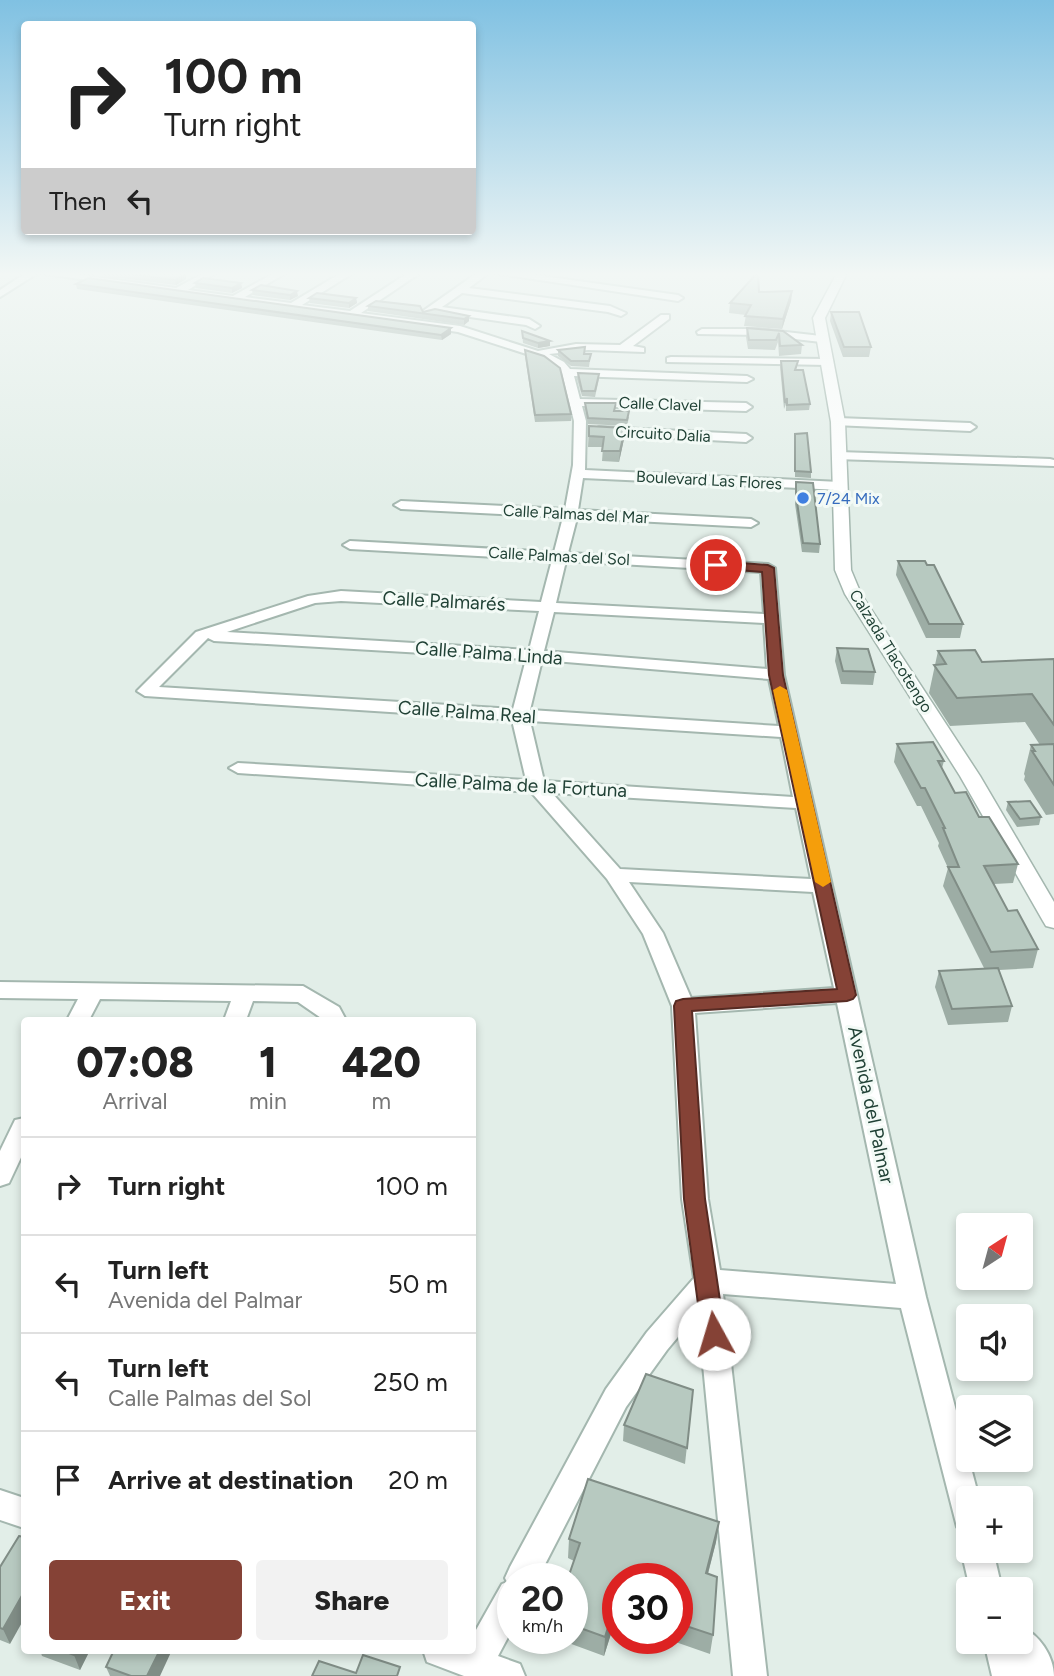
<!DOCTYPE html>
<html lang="en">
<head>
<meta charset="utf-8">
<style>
	body { margin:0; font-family:Figtree,sans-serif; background:#f2f2f2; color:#222; height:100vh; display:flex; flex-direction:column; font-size:26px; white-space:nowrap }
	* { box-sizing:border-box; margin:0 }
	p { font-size:23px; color:#767676 }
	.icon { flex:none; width:38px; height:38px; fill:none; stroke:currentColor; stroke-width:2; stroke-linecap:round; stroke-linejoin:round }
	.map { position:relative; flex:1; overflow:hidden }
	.details { position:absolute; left:21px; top:1017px; width:455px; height:637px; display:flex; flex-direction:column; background:#fff; border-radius:7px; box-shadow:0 4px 10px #0003 }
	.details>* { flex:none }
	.banner { position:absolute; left:21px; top:21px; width:455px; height:214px; border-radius:7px; box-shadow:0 4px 10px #0003; background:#fff; color:#222; overflow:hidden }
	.needle { width:46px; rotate:36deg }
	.fabs { position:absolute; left:956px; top:1213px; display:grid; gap:14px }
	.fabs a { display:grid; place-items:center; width:77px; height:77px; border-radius:7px; background:#fff; box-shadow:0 4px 10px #0003; font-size:35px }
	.speed { position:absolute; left:497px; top:1563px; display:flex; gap:14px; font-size:35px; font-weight:700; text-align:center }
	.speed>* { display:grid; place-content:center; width:91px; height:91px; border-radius:50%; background:#fff; box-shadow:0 4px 10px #0003; line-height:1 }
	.speed small { font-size:18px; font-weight:400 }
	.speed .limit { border:10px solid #d22; background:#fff; color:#111 }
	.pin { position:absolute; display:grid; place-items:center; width:60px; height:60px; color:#fff; margin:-30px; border:4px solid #fff; border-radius:50%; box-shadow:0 2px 7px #0007 }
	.me { position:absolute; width:77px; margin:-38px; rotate:354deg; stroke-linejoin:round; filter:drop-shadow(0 0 5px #0008) }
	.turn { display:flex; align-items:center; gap:24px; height:147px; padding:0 28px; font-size:32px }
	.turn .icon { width:91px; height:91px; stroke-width:2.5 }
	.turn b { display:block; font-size:49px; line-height:60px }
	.then { display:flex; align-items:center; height:66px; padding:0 28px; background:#0003; gap:14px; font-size:26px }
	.eta { display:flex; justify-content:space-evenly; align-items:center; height:119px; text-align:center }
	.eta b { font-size:42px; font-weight:800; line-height:49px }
	.action { display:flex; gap:14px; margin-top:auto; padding:14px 28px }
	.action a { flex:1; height:80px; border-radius:7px; background:#854236; color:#fff; font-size:28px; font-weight:800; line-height:80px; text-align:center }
	.action a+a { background:#f2f2f2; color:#222 }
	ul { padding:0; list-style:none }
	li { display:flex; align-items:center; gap:21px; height:98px; padding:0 28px; border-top:2px solid #e0e0e0 }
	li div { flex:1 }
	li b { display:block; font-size:26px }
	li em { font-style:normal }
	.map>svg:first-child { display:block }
</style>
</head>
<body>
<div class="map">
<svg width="1054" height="1676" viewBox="0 0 1054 1676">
	<rect width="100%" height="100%" fill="#e2eee8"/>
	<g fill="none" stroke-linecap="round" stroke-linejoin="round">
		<defs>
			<g id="minor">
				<path d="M26,273h12l-38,24v-7z"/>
				<path d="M38,273h28l110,15 28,-15h12l-28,17 45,6 41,-23h12l-41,24 46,6 50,-30h12l-51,32 48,6 58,-38h12l-59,40 99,13 78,25 38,-7 44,1 41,-30h8v4l-36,27 11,2v4l-56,-2 -39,4 15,8 6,7 177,7 6,3 -6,3 -173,-6 6,23 166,4 6,4 -6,4 -164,-5 4,15 -1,49 255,12 7,4 -7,4 -257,-12 -5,32 173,9 7,4 -7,4 -174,-9 -9,35 200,11 7,4 9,107 142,622 53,201h-11v33l-11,-4 -56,-219 -178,-14 44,382h-34l-35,-363 -31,37 -41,57 -88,171h-25v50l-15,28 22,8 5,12h-61l-37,-14 -4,-12h49v-13l30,-53 5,-2 -2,-4 5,-11 96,-178 41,-57 47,-54 -12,-79 -10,-193 -29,-72 -36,-55 -76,-87 -293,-19 -9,-5 9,-5 288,17 -14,-60 -367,-24 -8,-5 59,-59 112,-36 33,-5 200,11 11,-42 -202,-11 -7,-4 7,-4 204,11 9,-35 -162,-8 -7,-4 7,-4 164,8 8,-44 1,-44 -12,-48 -17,-13 -87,-28zM566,561l195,11 3,42 -208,-11zM341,601l198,10 -10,39 -302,-18 88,-29zM554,612l210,11 3,46 -223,-18zM208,638l6,3 312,18 -13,50 -354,-22zM542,660l227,19 10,47 -249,-16zM530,721l251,16 12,60 -249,-16zM552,793l244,15 15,71 -191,-10zM629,882l184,10 21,96 -143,10 -28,-65zM837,1003l59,281 -176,-14 -12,-71 -13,-186z"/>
				<path d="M477,273h12l-20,15 141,18 16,7 -5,3 -13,-4 -146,-19 -20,14 87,12 11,7 -5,3 -9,-4 -91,-13 -12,3v-4z"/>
				<path d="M494,273h27l157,22 5,3 -5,3z"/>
				<path d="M702,329h57l62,7 5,3 -5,3 -62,-7 -61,-1 -1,-2z"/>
				<path d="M671,357l156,2 6,3 -6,3 -160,-3v-4z"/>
				<path d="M838,418l132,5 6,4 -6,4 -136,-6 -2,-3z"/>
				<path d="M599,427l147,7 6,4 -6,4 -151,-8 -2,-3z"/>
				<path d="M839,452l211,7 4,1v6l-219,-7v-6z"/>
				<path d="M0,982l303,4 36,21 7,13h-22l-26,-18 -45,-1 -7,19h-22l7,-19 -131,-2 -11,21h-22l11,-21 -78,-1z"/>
				<path d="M24,1118v33l-15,32 -9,3v-35l15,-31z"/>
				<path d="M0,1490l24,8v30l-24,-8z"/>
				<path d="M968,1538v12h25l9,39h-32l-9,-39z"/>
				<path d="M1020,1626c19,8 34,30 34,50h-62l-8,-34h36z"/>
			</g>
			<path id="tertiary" d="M837,273h10l-22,45 20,104 6,148 10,24 119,182 74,126v26l-8,-2 -3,-5 -83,-145 -115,-182 -10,-24 -4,-148 -18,-104z"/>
		</defs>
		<use href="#minor" stroke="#a4b7af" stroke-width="4"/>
		<use href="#tertiary" stroke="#a4b7af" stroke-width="3"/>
		<use href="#minor" fill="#fff" fill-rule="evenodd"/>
		<use href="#tertiary" fill="#fff" fill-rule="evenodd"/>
	</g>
	<g fill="#9dada5">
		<path d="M103,273h73l10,6 -10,6 -72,-9z"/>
		<path d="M195,283h46l1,5 -10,5 -36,-5z"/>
		<path d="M76,284l375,44v6l-9,6 -365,-51z"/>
		<path d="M252,290l46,6 -8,4 -37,-5z"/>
		<path d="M792,291l-1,10 -9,28 -38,-3 2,-11 -17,-2 1,-10 29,-11z"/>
		<path d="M309,298h47l1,5 -8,5 -39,-5z"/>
		<path d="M368,306l55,6 12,-3 34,12 -5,4 -96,-14z"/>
		<path d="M831,312l40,35 -2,10h-26l-13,-36z"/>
		<path d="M747,328l36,3 19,14 -1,9 -22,2 -1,-14 -3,8 -27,-1 -2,-12z"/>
		<path d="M522,331l28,15 -12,2 -15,-5z"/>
		<path d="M525,350l46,64v7l-36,1 -10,-66z"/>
		<path d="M558,350l27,4 5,5 -1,8 -18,-1 -13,-10z"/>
		<path d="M781,361h17l-2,9 14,34 -1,6 -23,1v-7l-2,5 -4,-42z"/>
		<path d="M578,373l21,6 -4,18 -13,-1 -5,-17z"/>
		<path d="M585,403l31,8 13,6 -2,9 -39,-2 -3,-15z"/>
		<path d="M589,426l36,2 -1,11 -5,23 -17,-1 1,-14h-15z"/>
		<path d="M795,434l16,38v6l-16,-1z"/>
		<path d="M796,482l24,62 -1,9 -17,-1 -7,-48z"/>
		<path d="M898,561l65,63 -3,14h-34l-30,-63z"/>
		<path d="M837,648l38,24 -2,13 -32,-1 -6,-23z"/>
		<path d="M938,651l44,11 72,-3v155l-8,1 -22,-35 1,-4 -1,-2 7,-29h9l-15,-23 -75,4 -21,-33z"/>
		<path d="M897,744l47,17 -2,7 13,25 24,24 39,47 -5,19 -19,1 14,27 30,38 -5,19 -34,2 13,36 -4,16 -60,3 -13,-38 4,-16 45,-3 -41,-82 5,-18 -10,-22 1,-3 -18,-37h-4l-23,-44z"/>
		<path d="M1008,802l33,15 -2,8 -22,2 -11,-17z"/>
		<path d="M693,1390l-8,74 -62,-23 1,-16z"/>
		<path d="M719,1522l-3,20 -8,32 5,61 -3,19 -46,-16h13v-60h-59v44l-3,-1 -11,35 -49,-18h17v-60l2,-17 -6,-3 1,-19z"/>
		<path d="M0,1567l10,77 -10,-4z"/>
		<path d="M40,1650h50l-10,20 -38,-14z"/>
		<path d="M106,1667l54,9h-50z"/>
	</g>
	<g fill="#808d86">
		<path d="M186,274v5l-10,6 -1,-5z"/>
		<path d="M241,283l1,5 -10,5v-5z"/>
		<path d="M297,291l1,5 -8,4v-5z"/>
		<path d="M792,291l-1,10 -9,28 1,-10z"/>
		<path d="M356,298l1,5 -8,5v-5z"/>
		<path d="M469,316v5l-5,4v-6z"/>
		<path d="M451,328v6l-9,6 -1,-5z"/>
		<path d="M550,341v5l-12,2v-5z"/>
		<path d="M625,428l-1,11 -5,23 1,-11z"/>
		<path d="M719,1522l-3,20 -13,50 3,-19z"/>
		<path d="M24,1592v27l-14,25 -7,-15z"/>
		<path d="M616,1602l-1,19 -11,35 1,-19z"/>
		<path d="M76,1650h14l-10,20 -6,-15z"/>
		<path d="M160,1650h12l-12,26h-13z"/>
	</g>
	<g fill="#b7c9c0" stroke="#808d86" stroke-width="2">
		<path d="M123,273h53l10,1 -11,6z"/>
		<path d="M757,273h1l1,19 33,-1 -9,28 -38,-3 6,-11 -21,-2z"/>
		<path d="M88,278l363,50 -10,7 -365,-51z"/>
		<path d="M203,278l38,5 -9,5 -37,-5z"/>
		<path d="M261,285l36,6 -7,4 -38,-5z"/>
		<path d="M317,293l39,5 -7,5 -40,-5z"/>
		<path d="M376,301l44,5 3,6 12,-3 34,7 -5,3 -96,-13z"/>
		<path d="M831,312h28l12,35h-27z"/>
		<path d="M747,328l36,3 19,14 -22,1 -1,-13 -3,7h-27z"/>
		<path d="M522,331l28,10 -12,2 -15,-5z"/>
		<path d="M585,347l-1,7h7l-2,7h-18l-13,-11z"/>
		<path d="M525,350l19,6 16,12 11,46 -36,1z"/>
		<path d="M781,361h17l-3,9h8l7,34 -23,1v-7l-2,5z"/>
		<path d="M578,373l21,1 -4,17h-13z"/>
		<path d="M585,403h31l-2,8h15l-2,9 -39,-2z"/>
		<path d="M589,426l36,2 -5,23h-18l2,-14 -15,-1z"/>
		<path d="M807,433l4,39 -16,-1v-37z"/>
		<path d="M796,482l17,1 7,61 -17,-1 -7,-48z"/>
		<path d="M898,561h27l2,4h7l29,59h-34z"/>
		<path d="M837,648l31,1 7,23 -32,-1z"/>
		<path d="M975,650l7,12 72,-3v66l-22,-31 -75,4 -23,-33 12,-1 -8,-13z"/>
		<path d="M933,742l11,19h-6l17,32 11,-1 13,25h10l29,47 -34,2 24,45 9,-1 21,39 -47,3 -43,-85h11l-16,-39h2l-20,-40h-4l-24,-44z"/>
		<path d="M1054,744v41l-22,-34h3l-4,-6z"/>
		<path d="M1030,801l11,16 -21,2 -12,-17z"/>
		<path d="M998,968l14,38 -60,3 -13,-38z"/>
		<path d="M646,1374l47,16 -6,58 -63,-23z"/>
		<path d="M588,1479l131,43 -13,51 11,4 -4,58 -36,-12v-45h-59v24h-2l-11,35 -33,-12v-47h-4l12,-35 -11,-4z"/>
		<path d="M19,1536l5,1v55l-21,37 -3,-1v-61z"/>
		<path d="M537,1571l20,7h-22z"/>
		<path d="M61,1650h15l-2,5z"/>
		<path d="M114,1650h46l-13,26h-16l-25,-9z"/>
		<path d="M363,1655l37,12 -3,9h-85l7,-15 37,12z"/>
	</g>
	<linearGradient id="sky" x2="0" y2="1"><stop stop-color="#80c1e2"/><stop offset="0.54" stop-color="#f2f7f5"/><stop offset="1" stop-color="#f2f7f5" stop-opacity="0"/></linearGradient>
	<rect width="1054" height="508" fill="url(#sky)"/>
	<path fill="#854236" stroke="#562b23" stroke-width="2" d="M716,561l52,4 6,3 9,107 73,320 -3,4 -6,2 -155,10 13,188 20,135 -3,7 -8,3 -8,-3 -4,-7 -18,-135 -10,-193 2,-5 7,-2 154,-10 -68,-314 -7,-103 -50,-4v-5z"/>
	<path fill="#f59e0b" d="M780,686l7,4 44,192 -8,5 -8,-5 -42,-192z"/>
	<circle fill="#3f7fe0" stroke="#f3faf6" stroke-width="2.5" cx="803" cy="498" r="7"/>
	<g text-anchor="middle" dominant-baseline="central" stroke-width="6" stroke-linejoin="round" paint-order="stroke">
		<g font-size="16" fill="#204135" stroke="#f3faf6">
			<text transform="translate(660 404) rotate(2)">Calle Clavel</text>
			<text transform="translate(663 434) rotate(3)">Circuito Dalia</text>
			<text transform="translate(709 480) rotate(3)">Boulevard Las Flores</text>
			<text transform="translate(576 514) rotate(3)">Calle Palmas del Mar</text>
			<text transform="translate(559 556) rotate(3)">Calle Palmas del Sol</text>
			<text transform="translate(891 651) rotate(58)">Calzada Tlacotengo</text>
		</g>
		<g font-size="16" fill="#366cbe" stroke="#f3faf6" text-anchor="start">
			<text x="817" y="498">7/24 Mix</text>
		</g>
		<g font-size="19" fill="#204135" stroke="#f3faf6">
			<text transform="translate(444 601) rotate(3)">Calle Palmarés</text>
			<text transform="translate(489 653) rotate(4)">Calle Palma Linda</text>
			<text transform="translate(467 712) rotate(4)">Calle Palma Real</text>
			<text transform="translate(521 785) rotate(3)">Calle Palma de la Fortuna</text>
			<text transform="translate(871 1105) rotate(78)">Avenida del Palmar</text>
		</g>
	</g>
</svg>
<div class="fabs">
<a><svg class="needle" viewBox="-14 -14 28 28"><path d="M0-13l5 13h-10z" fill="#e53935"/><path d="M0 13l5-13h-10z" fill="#767676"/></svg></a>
<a><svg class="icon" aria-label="sound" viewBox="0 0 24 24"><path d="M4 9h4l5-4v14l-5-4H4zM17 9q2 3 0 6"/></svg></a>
<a><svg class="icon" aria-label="layers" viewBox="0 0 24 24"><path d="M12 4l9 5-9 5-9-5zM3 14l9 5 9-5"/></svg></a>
<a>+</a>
<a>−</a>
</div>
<div class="speed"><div>20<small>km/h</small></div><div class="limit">30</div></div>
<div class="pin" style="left:716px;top:565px;background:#d93025"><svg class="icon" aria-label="arrive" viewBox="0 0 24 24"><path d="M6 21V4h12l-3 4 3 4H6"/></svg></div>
<svg class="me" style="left:714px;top:1334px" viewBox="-20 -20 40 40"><circle r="19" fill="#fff"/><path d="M0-13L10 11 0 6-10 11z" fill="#854236"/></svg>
<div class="banner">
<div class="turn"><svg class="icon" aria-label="right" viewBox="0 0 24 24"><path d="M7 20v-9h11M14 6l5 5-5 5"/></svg><div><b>100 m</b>Turn right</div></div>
<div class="then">Then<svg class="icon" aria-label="left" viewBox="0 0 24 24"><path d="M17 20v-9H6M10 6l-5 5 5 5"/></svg></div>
</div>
<section class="details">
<div class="eta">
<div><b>07:08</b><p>Arrival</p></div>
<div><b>1</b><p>min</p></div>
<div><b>420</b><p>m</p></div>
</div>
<ul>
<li><svg class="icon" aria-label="right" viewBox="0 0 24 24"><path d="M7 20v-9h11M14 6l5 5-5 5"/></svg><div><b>Turn right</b></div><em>100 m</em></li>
<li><svg class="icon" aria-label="left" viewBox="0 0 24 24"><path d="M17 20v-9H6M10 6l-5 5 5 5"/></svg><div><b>Turn left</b><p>Avenida del Palmar</p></div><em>50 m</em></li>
<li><svg class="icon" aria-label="left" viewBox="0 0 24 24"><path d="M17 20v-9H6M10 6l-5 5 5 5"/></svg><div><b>Turn left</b><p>Calle Palmas del Sol</p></div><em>250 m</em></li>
<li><svg class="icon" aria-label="arrive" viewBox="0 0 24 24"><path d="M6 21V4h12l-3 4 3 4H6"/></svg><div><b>Arrive at destination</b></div><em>20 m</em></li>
</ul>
<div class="action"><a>Exit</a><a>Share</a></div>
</section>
</div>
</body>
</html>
